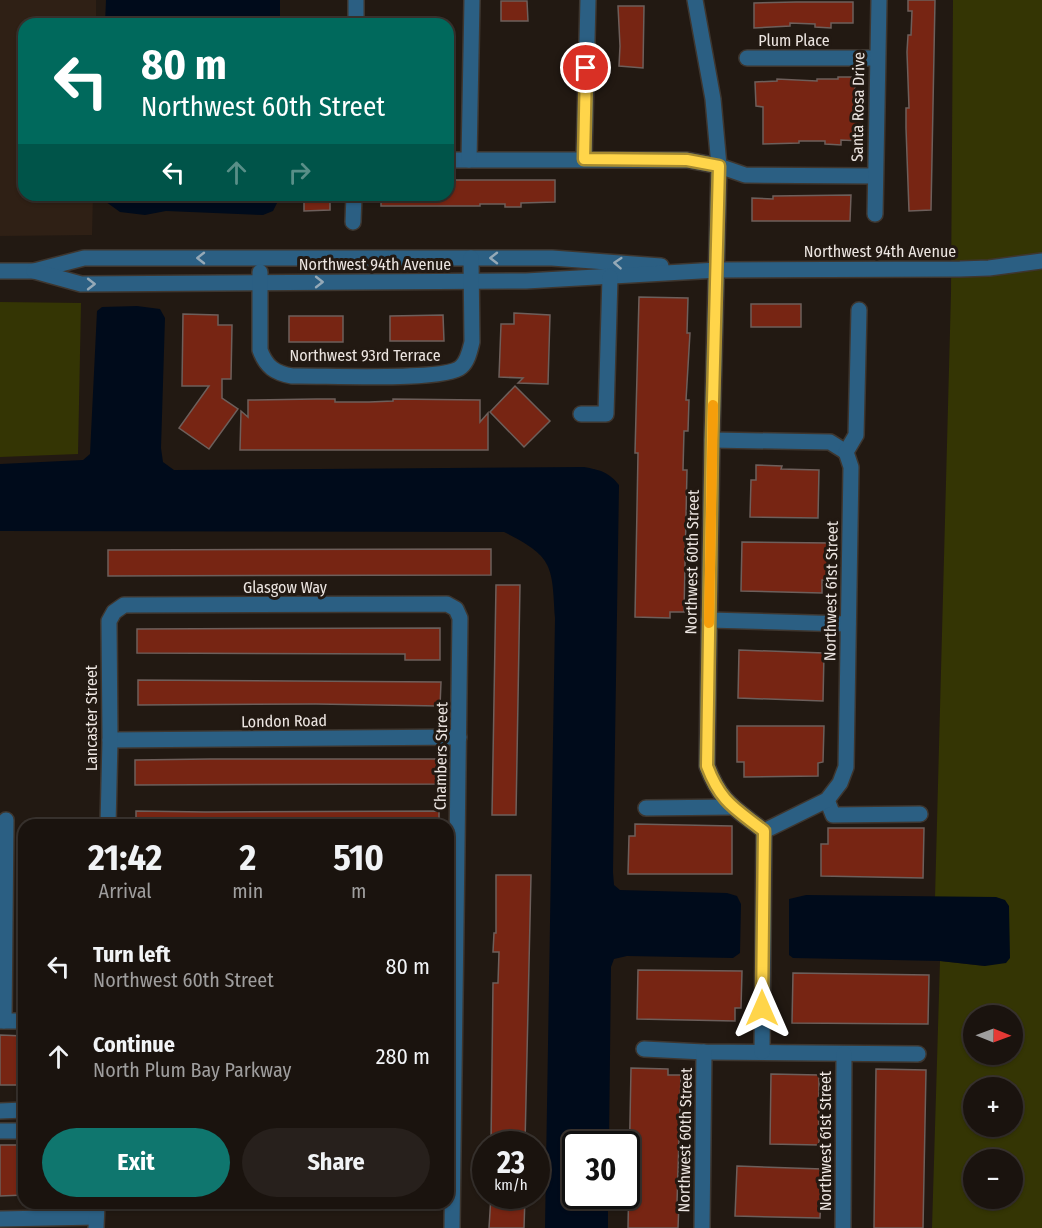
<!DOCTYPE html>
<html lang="en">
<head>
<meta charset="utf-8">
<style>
	body { margin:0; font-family:"Fira Sans Condensed",sans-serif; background:#27201c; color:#f1f3f6; height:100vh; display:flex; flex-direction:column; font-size:22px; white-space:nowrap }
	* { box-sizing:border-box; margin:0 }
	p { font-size:20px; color:#9f9e9e }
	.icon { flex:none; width:33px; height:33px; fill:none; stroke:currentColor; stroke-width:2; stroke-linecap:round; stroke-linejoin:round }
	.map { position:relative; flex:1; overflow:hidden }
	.sheet { position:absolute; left:18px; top:819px; width:436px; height:390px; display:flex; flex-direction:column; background:#1a130e; border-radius:18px; box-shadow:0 2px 4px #0004,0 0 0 2px #38322e }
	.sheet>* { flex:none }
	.hud { position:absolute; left:18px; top:18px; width:436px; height:183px; border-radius:18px; box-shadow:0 2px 4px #0004,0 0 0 2px #38322e; background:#00695c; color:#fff; overflow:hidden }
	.needle { width:39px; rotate:91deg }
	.controls { position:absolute; left:963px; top:1005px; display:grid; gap:12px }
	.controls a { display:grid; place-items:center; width:60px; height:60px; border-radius:50%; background:#1a130e; box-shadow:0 2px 4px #0004,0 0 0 2px #38322e; font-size:30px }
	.speed { position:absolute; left:472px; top:1131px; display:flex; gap:12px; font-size:30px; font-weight:700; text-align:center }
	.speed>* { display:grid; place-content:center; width:78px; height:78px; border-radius:50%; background:#1a130e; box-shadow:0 2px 4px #0004,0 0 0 2px #38322e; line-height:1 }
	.speed small { font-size:15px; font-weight:400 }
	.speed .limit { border:3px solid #111; border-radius:9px; background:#fff; color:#111 }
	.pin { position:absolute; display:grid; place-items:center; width:51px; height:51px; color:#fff; margin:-26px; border:3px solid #fff; border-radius:50%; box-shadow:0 2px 6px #0007 }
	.me { position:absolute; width:66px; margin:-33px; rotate:0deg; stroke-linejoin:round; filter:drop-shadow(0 0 4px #0008) }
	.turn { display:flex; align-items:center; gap:21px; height:126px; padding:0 24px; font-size:27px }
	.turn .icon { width:78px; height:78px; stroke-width:2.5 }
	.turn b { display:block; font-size:42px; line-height:51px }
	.lanes { display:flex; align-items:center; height:57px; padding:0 24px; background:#0003; justify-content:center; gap:30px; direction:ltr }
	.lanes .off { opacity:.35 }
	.eta { display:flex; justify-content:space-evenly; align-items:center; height:102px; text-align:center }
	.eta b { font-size:36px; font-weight:700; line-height:42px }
	.cta { display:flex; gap:12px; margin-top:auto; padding:12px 24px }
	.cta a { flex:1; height:69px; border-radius:36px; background:#0f766e; color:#fff; font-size:24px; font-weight:700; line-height:69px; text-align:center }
	.cta a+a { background:#27201c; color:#f1f3f6 }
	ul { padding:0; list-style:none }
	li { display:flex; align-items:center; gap:18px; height:90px; padding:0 24px }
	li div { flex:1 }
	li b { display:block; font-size:22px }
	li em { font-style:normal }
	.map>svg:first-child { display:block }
</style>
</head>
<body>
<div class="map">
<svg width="1042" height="1228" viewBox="0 0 1042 1228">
	<rect width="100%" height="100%" fill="#221912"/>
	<path fill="#2f2015" d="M0,0h96v24h-72v171h69l-1,40 -92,1z"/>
	<g fill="#343504" fill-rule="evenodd">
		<path d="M953,0h89v1228h-110l8,-267 45,5 11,-69 -61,1 16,-605zM974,1016h38v38h-38zM974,1088h38v38h-38zM974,1160h38v38h-38z"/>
		<path d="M0,302l81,1 -3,151 -78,3z"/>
	</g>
	<g fill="#000b1b">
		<path d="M106,0h174v24h-175z"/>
		<path d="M102,195h176v6l-5,10 -10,4 -97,-4 -21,4 -25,-3 -18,-13z"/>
		<path d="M137,306l23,3 5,9 -4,130 2,14 11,8 410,-3c16,3 25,5 35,18l-6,387 1,13 6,5 107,3 10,3 4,8 -1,49 -7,5 -106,-2 -13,3 -3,8 -2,177h-33v52h32v32h-63l10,-610c-3,-52 -1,-61 -51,-86l-504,-1v-67l83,-4 7,-6 7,-143 5,-4z"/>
		<path d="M806,895l190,2 9,3 4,6 1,52 -4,5 -21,3 -45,-5 -147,-3 -4,-3v-56z"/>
		<path d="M274,1203h89v4z"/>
	</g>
	<g fill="#772513" stroke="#6d5f5b" stroke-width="1.5">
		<path d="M908,0h27l-4,210 -22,1 -3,-83v-20h3l-2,-56 1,-17h3l1,-24h-4z"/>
		<path d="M501,1h26l1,20h-27z"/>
		<path d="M796,2h57v21h-22v5l-16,-1v-3l-25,-1v3l-36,2v-25z"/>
		<path d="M618,6h26l-1,62 -24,-2 1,-20z"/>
		<path d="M838,77h17v41l7,1 -1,22 -20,-1v5l-16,-1v-3h-26v2l-36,1v-37l-7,-1 -1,-24 22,-1v-2l40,2v-2h21z"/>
		<path d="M448,180h107v22l-34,1v4h-16v-3h-25v2h-99v-11h67z"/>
		<path d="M304,195h26v15l-26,1z"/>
		<path d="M851,195l-1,26h-98v-23l21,1v-3z"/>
		<path d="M639,297l49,1 -1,35h3l-4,67h3l-1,31h-4l-1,39h4l-3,142h-14v6l-35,-1 3,-164h-3z"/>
		<rect x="751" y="304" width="50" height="23"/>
		<path d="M514,313l36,2 -2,69 -30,-1 5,-5 -24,-1 2,-53h13z"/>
		<path d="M183,314l35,1v10h14l-1,54h-9v19l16,11 -29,40 -30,-21 30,-42h-27z"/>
		<path d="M443,315l1,26h-54v-25z"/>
		<rect x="289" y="316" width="54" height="26"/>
		<path d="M515,386l35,35 -26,26 -34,-35z"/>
		<path d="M316,399h19v3h34l24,-1v-2l87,1v22l8,-9v37h-248l1,-39 7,6v-17z"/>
		<path d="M756,465l26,1 -1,3 38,1 -1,48 -68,-1 1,-37h5z"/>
		<path d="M742,542l87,1v37h-7v13l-81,-2z"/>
		<path d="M491,549v26l-383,1v-26z"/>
		<path d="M496,585h24l-4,230h-24z"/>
		<path d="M440,628v32h-35v-6l-268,-1v-24z"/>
		<path d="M739,650l85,3 -1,48 -85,-3z"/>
		<path d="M138,680l303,2 -1,24 -124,-2 -178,1z"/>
		<path d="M737,726h87l-1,36 -5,1v13l-74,1v-15h-7z"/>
		<path d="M210,759h229v25l-304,1v-25z"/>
		<path d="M136,811l69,1 234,-1v14h-303z"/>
		<path d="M635,824l97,2v48h-104l1,-38h6z"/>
		<path d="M828,828h96l-1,50 -102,-2v-32h7z"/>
		<path d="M496,875h35l-6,269h-34l2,-161h5l1,-31h-6l1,-19h2z"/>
		<path d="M638,970l104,1 -1,37h-6v13l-98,-2z"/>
		<path d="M793,973l136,2 -1,49 -136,-1z"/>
		<path d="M0,1035l24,1v49h-24z"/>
		<path d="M631,1068l37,1v6h13l-4,128h2l-1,25h-50z"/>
		<path d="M876,1069l50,1 -3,158h-49z"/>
		<path d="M771,1074l48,1v70l-49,-1z"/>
		<path d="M0,1145h24v50l-24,1z"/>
		<path d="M737,1166l85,3 -2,49 -85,-2z"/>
		<path d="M491,1196h34l-1,32h-35z"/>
	</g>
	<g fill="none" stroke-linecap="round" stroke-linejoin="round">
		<defs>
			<g id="minor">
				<path d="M695,0l18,99 6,67 -7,274 -5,326c14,37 28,42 57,65"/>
				<path d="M356,24v-24"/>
				<path d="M747,58h130"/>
				<path d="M584,159l4,-159"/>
				<path d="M448,160h239l32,6 26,9 130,1"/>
				<path d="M469,160l3,-160"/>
				<path d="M875,214l4,-214"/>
				<path d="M353,222l1,-27"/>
				<path d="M0,271h34l50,-13h468l109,8"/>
				<path d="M34,271l47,13 445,-3 192,-11 242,-1 29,-1 53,-7"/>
				<path d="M260,272v78c6,17 15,23 32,26 29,-1 153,6 169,-9 7,-6 9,-17 11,-25l-1,-84"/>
				<path d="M581,414h25l4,-137"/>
				<path d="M712,440l118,2 16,10"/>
				<path d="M709,620l139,4"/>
				<path d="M110,740l349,-3"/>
				<path d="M827,800l6,15 87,-1"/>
				<path d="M646,808l87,-1"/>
				<path d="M108,825l2,-85 -1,-119 5,-9 10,-7 323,-1 9,5 4,9 -8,610"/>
				<path d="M764,831l63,-31 13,-17 6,-16 5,-300 -5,-15 10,-17 3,-125"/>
				<path d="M0,1021h24"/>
				<path d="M4,1021l2,-201"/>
				<path d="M644,1049l60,3 214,2"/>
				<path d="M762,1052l2,-221"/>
				<path d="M0,1111l24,-1"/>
				<path d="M0,1131h24"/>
				<path d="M0,1219l96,-2"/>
				<path d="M96,1228l1,-25"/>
				<path d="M702,1228l2,-176"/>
				<path d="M843,1228l1,-174"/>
			</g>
		</defs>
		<use href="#minor" stroke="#3e362f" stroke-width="18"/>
		<use href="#minor" stroke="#2b5f83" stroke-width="15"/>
	</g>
	<defs><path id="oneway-chevron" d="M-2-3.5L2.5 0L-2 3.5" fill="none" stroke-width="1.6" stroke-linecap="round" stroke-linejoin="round" transform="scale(1.5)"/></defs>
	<g stroke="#95a9b7">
		<use href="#oneway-chevron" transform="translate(201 258) rotate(180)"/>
		<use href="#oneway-chevron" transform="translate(494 258) rotate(180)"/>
		<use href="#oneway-chevron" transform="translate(618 263) rotate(-176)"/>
		<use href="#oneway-chevron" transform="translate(319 282)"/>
		<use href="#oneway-chevron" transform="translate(91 284)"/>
	</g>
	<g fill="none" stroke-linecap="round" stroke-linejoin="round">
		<defs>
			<path id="route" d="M586,68l-2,91 103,1 32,6 -7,274 -5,326c14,37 28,42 57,65l-2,177"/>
		</defs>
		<use href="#route" stroke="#a68a30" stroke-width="15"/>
		<use href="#route" stroke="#ffd54a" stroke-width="10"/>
		<path stroke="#f59e0b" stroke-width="10" d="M709,623l4,-218"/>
	</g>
	<g text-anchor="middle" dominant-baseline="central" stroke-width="6" stroke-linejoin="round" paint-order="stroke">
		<g font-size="16" fill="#ece5e1" stroke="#221912">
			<text x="794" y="40">Plum Place</text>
			<text transform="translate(858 107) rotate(-89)">Santa Rosa Drive</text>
			<text x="880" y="251">Northwest 94th Avenue</text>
			<text x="375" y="264">Northwest 94th Avenue</text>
			<text x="365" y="355">Northwest 93rd Terrace</text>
			<text transform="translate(692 562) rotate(-89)">Northwest 60th Street</text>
			<text x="285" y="587">Glasgow Way</text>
			<text transform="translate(831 591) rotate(-89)">Northwest 61st Street</text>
			<text transform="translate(91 718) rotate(-90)">Lancaster Street</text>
			<text transform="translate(284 721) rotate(-1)">London Road</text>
			<text transform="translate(441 756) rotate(-89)">Chambers Street</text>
			<text transform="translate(685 1140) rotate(-89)">Northwest 60th Street</text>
			<text transform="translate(825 1141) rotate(-90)">Northwest 61st Street</text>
		</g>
	</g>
</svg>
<div class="controls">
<a><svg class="needle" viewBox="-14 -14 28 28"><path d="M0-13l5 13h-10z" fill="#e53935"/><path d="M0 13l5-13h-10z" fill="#9f9e9e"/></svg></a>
<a>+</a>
<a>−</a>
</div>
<div class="speed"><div>23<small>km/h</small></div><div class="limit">30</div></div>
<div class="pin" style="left:586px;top:68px;background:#d93025"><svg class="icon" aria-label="arrive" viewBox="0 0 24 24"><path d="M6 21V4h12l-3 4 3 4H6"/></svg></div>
<svg class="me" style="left:762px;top:1008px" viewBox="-20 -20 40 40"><path d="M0-17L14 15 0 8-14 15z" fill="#ffd54a" stroke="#fff" stroke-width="4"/></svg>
<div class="hud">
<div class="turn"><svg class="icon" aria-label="left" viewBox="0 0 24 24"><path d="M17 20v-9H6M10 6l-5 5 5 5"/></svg><div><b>80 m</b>Northwest 60th Street</div></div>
<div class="lanes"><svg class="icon" aria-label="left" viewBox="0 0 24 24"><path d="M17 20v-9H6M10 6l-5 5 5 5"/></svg><svg class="icon off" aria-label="ahead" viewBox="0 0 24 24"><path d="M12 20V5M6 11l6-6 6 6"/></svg><svg class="icon off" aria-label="right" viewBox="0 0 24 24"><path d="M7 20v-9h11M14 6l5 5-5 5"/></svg></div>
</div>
<section class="sheet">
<div class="eta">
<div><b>21:42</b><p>Arrival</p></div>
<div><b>2</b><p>min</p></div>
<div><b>510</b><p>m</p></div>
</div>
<ul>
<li><svg class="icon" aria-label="left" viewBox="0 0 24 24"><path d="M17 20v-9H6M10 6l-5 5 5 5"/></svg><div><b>Turn left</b><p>Northwest 60th Street</p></div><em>80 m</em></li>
<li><svg class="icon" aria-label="ahead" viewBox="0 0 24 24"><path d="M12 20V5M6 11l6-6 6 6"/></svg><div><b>Continue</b><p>North Plum Bay Parkway</p></div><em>280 m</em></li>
</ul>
<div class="cta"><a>Exit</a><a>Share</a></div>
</section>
</div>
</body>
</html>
